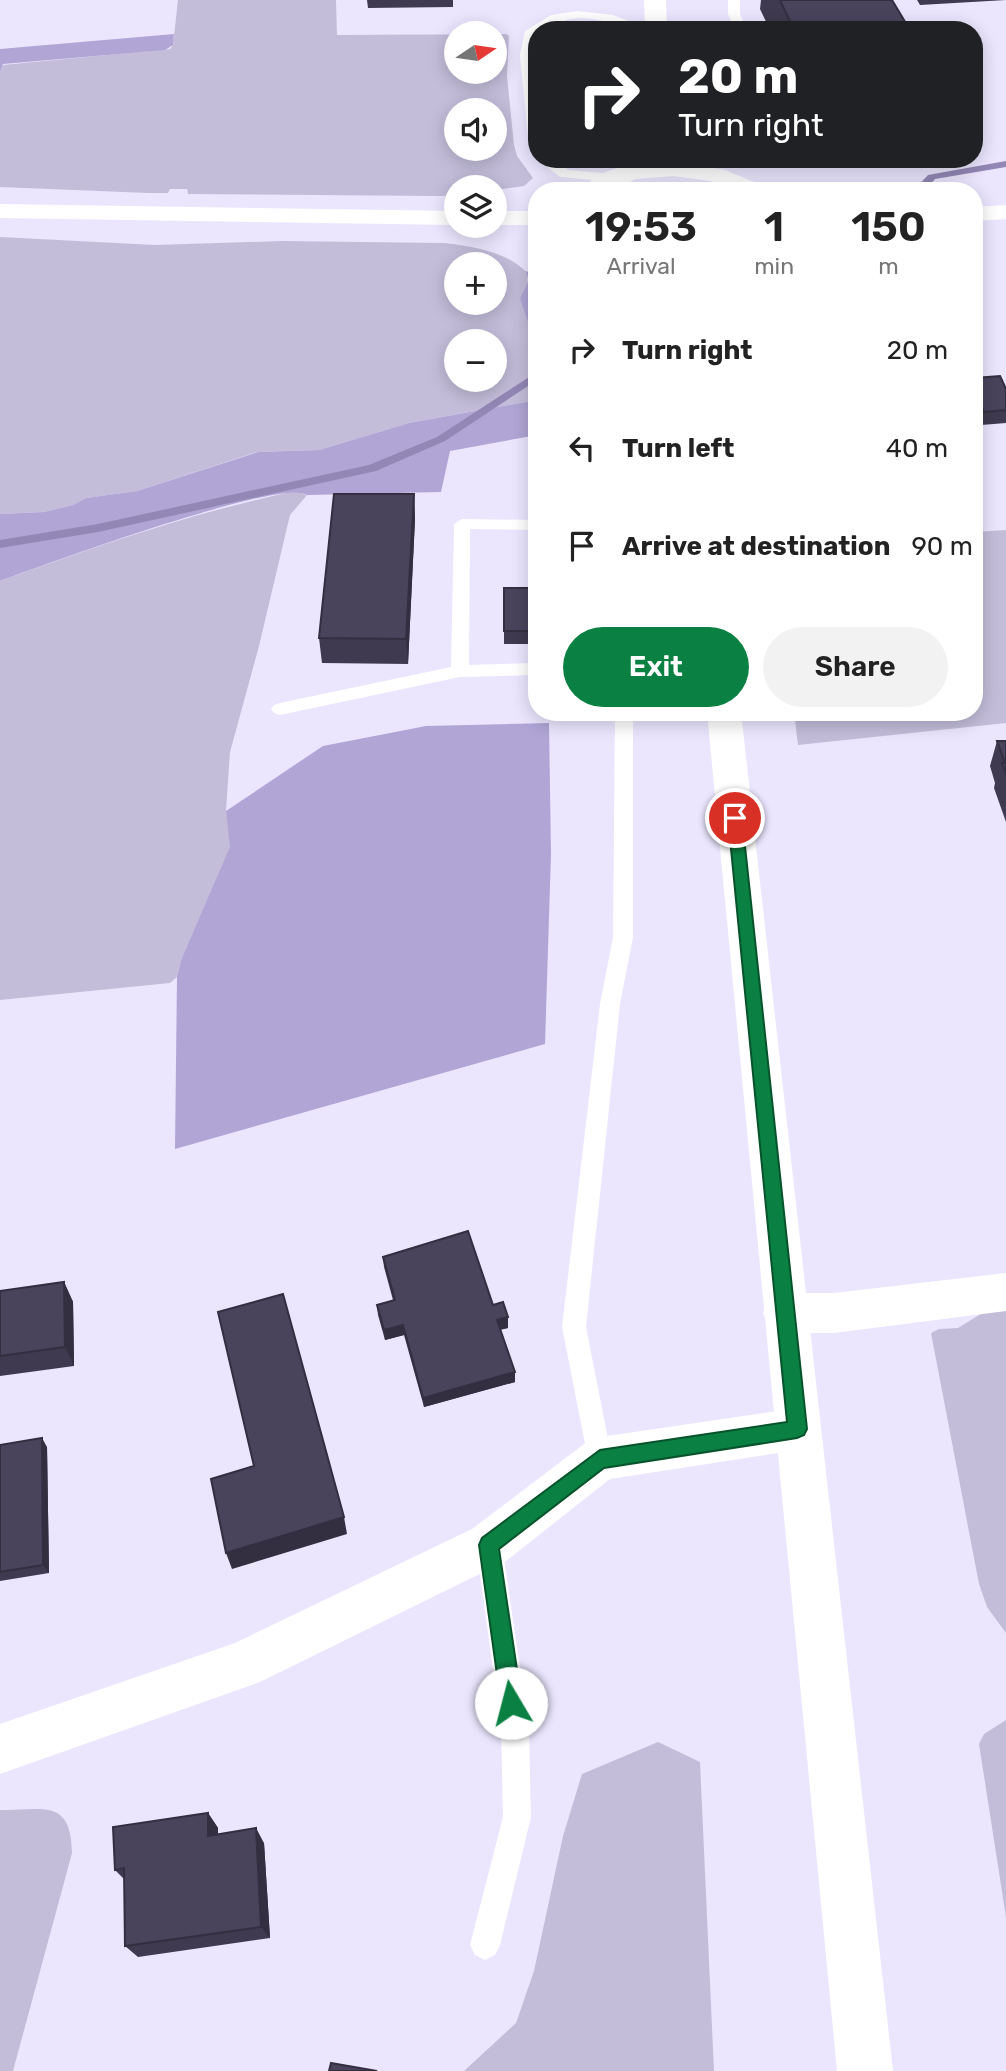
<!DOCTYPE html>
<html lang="en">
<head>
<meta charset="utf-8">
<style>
	body { margin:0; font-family:Rubik,sans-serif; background:#f2f2f2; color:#222; height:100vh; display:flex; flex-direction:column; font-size:26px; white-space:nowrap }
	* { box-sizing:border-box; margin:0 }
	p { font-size:23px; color:#767676 }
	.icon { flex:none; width:38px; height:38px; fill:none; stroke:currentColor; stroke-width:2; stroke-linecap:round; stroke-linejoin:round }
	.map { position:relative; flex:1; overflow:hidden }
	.panel { position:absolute; left:528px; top:182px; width:455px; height:539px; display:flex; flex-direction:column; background:#fff; border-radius:28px; box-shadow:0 4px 18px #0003 }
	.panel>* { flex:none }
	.top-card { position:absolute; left:528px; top:21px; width:455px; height:147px; border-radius:28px; box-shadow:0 4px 18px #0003; background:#202124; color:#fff; overflow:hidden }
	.needle { width:46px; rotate:77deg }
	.fabs { position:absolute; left:444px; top:21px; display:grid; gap:14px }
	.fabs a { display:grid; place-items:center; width:63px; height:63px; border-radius:50%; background:#fff; box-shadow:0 4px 18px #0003; font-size:35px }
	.pin { position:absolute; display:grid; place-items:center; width:60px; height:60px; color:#fff; margin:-30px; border:4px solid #fff; border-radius:50%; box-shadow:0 2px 7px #0007 }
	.me { position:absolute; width:77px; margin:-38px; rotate:352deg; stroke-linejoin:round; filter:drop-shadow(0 0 5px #0008) }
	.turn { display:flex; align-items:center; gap:24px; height:147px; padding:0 35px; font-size:32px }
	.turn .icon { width:91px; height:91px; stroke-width:2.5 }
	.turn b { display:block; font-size:49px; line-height:60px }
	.eta { display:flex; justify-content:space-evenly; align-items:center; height:119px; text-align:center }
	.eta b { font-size:42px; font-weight:600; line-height:49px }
	.cta { display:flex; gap:14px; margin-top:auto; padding:14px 35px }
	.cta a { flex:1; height:80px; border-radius:42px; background:#0b8043; color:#fff; font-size:28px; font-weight:600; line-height:80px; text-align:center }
	.cta a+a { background:#f2f2f2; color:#222 }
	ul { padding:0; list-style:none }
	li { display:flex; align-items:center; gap:21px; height:98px; padding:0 35px }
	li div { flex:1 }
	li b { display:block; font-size:26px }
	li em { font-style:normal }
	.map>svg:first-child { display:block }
</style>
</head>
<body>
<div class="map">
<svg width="1006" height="2071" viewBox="0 0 1006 2071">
	<rect width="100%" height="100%" fill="#ebe6fe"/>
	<g fill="#c3bdda" fill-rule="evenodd">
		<path d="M178,0h158l1,35 169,-1 3,2 -2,40 7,69 3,11 16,22 -9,8 -29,4v-3h-38v8l-17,1 -252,-2 -1,-5h-17l-2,4h-20l-148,-6v-114l3,-8 167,-16 3,-4zM457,33h38v39h-38zM457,110h38v39h-38z"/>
		<path d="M0,237l155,8 127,-4 162,2c28,3 65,9 84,31l-1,12 -7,13 11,33 6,41v27l-128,23 -90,27 -62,2 -120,39 -51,7 -13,7 -29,7 -44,2zM457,264h38v39h-38zM457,341h38v39h-38z"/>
		<path d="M296,491l11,4 -17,20 -31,131 -29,106 -4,59 5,36 -50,113 -4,17 -7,6 -170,17v-419c97,-35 194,-69 296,-90z"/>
		<path d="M1006,530v193l-208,22 -4,-33h181v-180z"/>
		<path d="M1006,1309v324l-19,-26 -8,-23 -48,-251 8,-4 19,-1 26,-16z"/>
		<path d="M1006,1720v197l-27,-173 5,-10z"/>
		<path d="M658,1742l42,20 14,309h-250l52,-48 18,-52 29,-135 19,-62z"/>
		<path d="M0,1810c44,0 71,-12 72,43l-59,218h-13z"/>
	</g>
	<g fill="#b0a5d5">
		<path d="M174,34l-1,11 -8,5 -162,14 -3,9v-24z"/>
		<path d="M525,271l12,3v99l-6,-41 -11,-33c3,-10 13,-17 5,-28z"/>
		<path d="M537,400v35l-87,16 -9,41 -134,3c-21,-19 -269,72 -307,86v-67l44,-2 29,-7 13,-7 51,-7 121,-39 61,-2 90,-27z"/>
		<path d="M549,723l2,131 -6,190 -370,105 2,-172 4,-17 49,-113 -4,-36 97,-65 103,-20z"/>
	</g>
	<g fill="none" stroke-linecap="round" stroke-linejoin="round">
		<g fill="#9287b5" fill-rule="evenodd">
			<path d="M1006,161v6l-71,12 -11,12h-11l15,-16z"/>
			<path d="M537,372v8l-92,61 -69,30 -278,61 -98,16v-8l98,-16 271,-59 68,-28z"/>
		</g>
		<g fill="#fff" fill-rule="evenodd">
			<path d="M728,0h12v14l7,16h-12l-7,-16z"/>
			<path d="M577,11l36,4 39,15c-25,0 -47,-12 -72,-12 -18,0 -28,10 -43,12 -8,38 0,79 0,118l-5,-1 -4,-11 -8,-81 5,-24 26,-16z"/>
			<path d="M538,159h15l15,11 47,4 7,4 -7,4 -55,-5z"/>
			<path d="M462,519l75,1v10l-67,-1 -1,136 68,-2v12l-77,2 -180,38 -6,-2 -3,-4 3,-4 6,-2 171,-36 3,-143z"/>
			<path d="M615,712h18v225l-13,67 -34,323 26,132 -3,8 -9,4 -9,-4 -3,-8 -26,-132 38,-323 13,-67z"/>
			<path d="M489,1532l9,4 4,9 27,184 2,88 -31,128 -5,10 -10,5 -10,-5 -5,-10 33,-128 -2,-88 -25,-184 4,-9z"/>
		</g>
		<g fill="#fff" fill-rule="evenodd">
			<path d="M1006,1273v38l-172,22h-49l-15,-6 -7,-14 7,-14 15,-6h49z"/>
			<path d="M798,1408l16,6 7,15 -7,15 -16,6 -188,29 -104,82 -246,121 -260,92v-50l235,-81 237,-114 112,-85 16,-7z"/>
		</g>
		<g fill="#fff" fill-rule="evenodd">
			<path d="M644,0h22l1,30h-22z"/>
			<path d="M673,161l52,9 39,16 3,5h-32l-25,-10 -37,-5 -37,3 -25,12h-30c17,-26 65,-29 92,-30z"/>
			<path d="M0,204l457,7v14l-457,-7z"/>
			<path d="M1006,205v14l-31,2v-14z"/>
			<rect x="495" y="211" width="42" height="14"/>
			<path d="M707,712h34l152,1359h-56z"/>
		</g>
	</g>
	<g fill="#3f3a4f">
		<path d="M367,0h86v7l-85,1z"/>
		<path d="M761,0h131l18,30h-140l-10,-21z"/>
		<path d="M917,0h89l-86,5z"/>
		<path d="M975,378l31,11v34l-25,2 -6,-13z"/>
		<path d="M414,494l1,25 -7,145 -86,-1 -3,-25z"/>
		<rect x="504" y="588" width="33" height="56"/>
		<path d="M997,741h9v81l-12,-34 1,-5 -5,-17z"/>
		<path d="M383,1257l110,48 15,23 -8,2 15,52 -91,25 -20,-72 -19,5 -7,-25 -1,-10 16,-5 -9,-33z"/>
		<path d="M64,1282l9,20 1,64 -74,10v-85z"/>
		<path d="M0,1445l47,2 2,126 -49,8z"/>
		<path d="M208,1813l10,15v7l46,8 6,95 -132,19 -13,-11v-66l-10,-10z"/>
	</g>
	<g fill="#332f40">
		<path d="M414,494l1,25 -7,145 -2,-25z"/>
		<path d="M64,1282l9,20 1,64 -9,-19z"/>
		<path d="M508,1317v11l-11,2v-10z"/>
		<path d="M403,1325l1,10 -19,5 -1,-10z"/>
		<path d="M515,1372v10l-91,25 -1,-9z"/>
		<path d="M42,1438l5,9 2,126 -6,-8z"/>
		<path d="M344,1517l3,17 -115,35 -6,-16z"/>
		<path d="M208,1813l10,15v23l-10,-15z"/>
		<path d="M256,1828l8,15 6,95 -9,-11z"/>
	</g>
	<g fill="#49435c" stroke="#332f40" stroke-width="2">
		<path d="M780,0h112l18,30h-116z"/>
		<path d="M1000,376l6,13v21l-22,2 -9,-20v-14z"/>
		<path d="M334,494h80l-8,145 -87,-1z"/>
		<rect x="504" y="588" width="33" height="43"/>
		<path d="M997,741h9v33l-4,-11h3z"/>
		<path d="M468,1231l25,74 10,-3 5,15 -11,3 18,52 -92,26 -20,-73 -19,5 -7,-25 18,-5 -12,-43z"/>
		<path d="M64,1282l1,65 -65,9v-65z"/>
		<path d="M283,1294l61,223 -118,36 -15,-74 43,-13 -36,-154z"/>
		<path d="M42,1438l1,127 -43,7v-127z"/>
		<path d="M208,1813v23l48,-8 5,99 -136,19 -1,-78 -9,2 -2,-43z"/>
		<path d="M331,2063l46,8h-48z"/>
	</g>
	<path fill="#0b8043" stroke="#07532c" stroke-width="2" d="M735,813l7,5 65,611 -3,6 -7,3 -193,30 -105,81 23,154 -3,7 -8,3 -7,-3 -3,-7 -22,-158 3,-7 118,-88 187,-28 -59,-604z"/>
</svg>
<div class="fabs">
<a><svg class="needle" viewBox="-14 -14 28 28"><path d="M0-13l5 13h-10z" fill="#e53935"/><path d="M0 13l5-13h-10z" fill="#767676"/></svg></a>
<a><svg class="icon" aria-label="sound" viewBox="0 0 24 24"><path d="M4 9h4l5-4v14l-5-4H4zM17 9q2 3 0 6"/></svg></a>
<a><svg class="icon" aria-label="layers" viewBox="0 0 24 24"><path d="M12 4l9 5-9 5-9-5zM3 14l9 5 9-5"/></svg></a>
<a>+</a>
<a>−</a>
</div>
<div class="pin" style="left:735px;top:818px;background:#d93025"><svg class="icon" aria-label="arrive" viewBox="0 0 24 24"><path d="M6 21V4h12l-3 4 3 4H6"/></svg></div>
<svg class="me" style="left:511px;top:1703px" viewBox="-20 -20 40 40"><circle r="19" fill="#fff"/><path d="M0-13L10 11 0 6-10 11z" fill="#0b8043"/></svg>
<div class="top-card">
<div class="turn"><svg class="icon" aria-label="right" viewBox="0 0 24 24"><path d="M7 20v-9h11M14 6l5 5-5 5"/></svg><div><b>20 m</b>Turn right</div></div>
</div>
<section class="panel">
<div class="eta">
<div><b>19:53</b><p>Arrival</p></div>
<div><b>1</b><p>min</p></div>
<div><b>150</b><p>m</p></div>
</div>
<ul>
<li><svg class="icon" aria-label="right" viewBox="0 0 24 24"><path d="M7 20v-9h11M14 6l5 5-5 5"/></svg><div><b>Turn right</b></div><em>20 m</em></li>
<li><svg class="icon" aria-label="left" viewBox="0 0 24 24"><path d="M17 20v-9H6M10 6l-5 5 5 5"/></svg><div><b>Turn left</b></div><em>40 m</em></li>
<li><svg class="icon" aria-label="arrive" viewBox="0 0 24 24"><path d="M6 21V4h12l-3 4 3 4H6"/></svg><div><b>Arrive at destination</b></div><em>90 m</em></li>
</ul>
<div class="cta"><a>Exit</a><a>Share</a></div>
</section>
</div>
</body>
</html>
